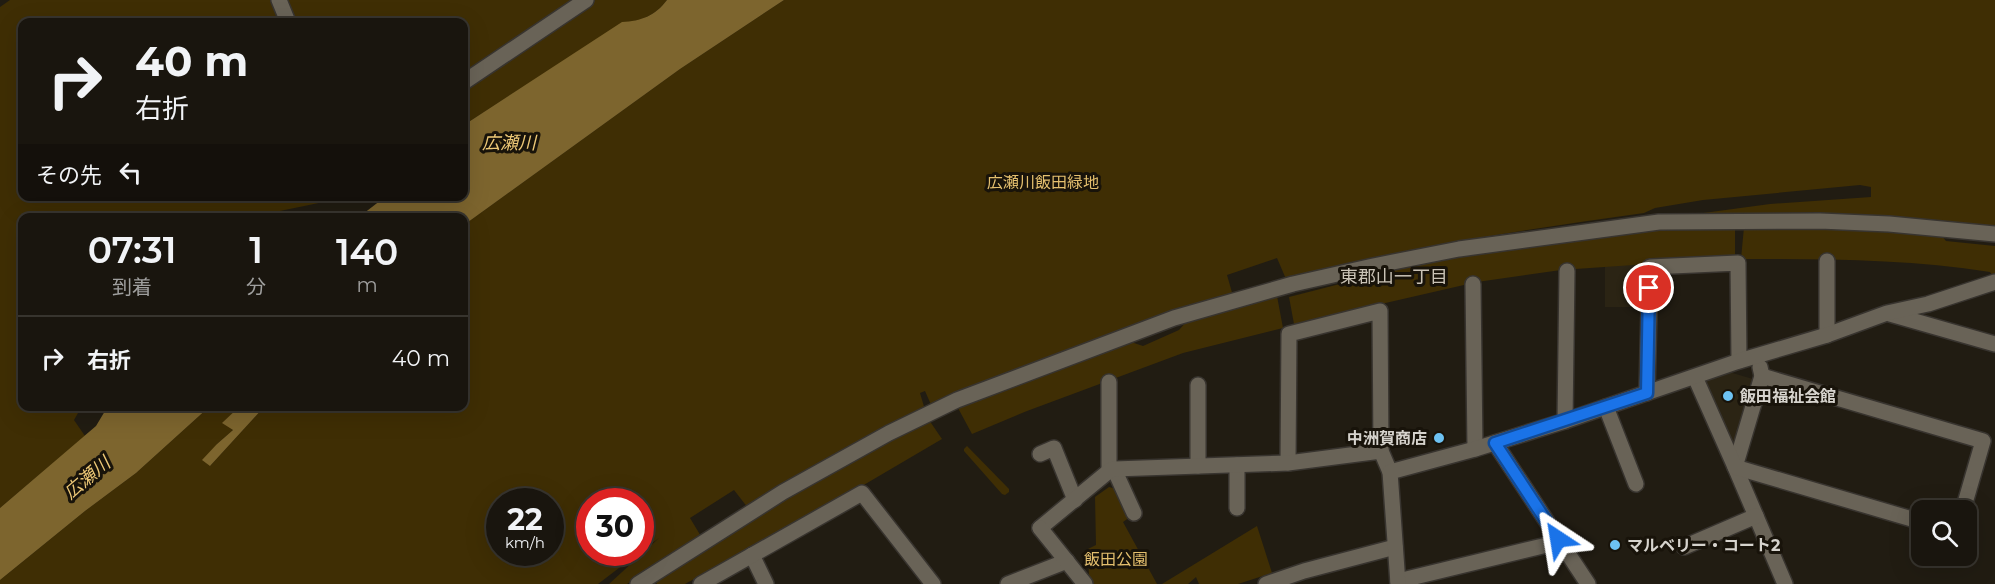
<!DOCTYPE html>
<html lang="ja">
<head>
<meta charset="utf-8">
<style>
	body { margin:0; font-family:Montserrat,"Noto Sans JP",sans-serif; background:#221e17; color:#f1f3f6; height:100vh; display:flex; flex-direction:column; font-size:22px; white-space:nowrap }
	* { box-sizing:border-box; margin:0 }
	p { font-size:20px; color:#9f9f9e }
	.icon { flex:none; width:33px; height:33px; fill:none; stroke:currentColor; stroke-width:2; stroke-linecap:round; stroke-linejoin:round }
	.map { position:relative; flex:1; overflow:hidden }
	.sheet { position:absolute; left:18px; top:213px; width:450px; height:198px; display:flex; flex-direction:column; background:#19150e; border-radius:12px; box-shadow:0 6px 24px #0002,0 0 0 2px #37342e }
	.sheet>* { flex:none }
	.banner { position:absolute; left:18px; top:18px; width:450px; height:183px; border-radius:12px; box-shadow:0 6px 24px #0002,0 0 0 2px #37342e; background:#19150e; color:#f1f3f6; overflow:hidden }
	.buttons { position:absolute; left:1911px; top:500px; display:grid; gap:12px }
	.buttons a { display:grid; place-items:center; width:66px; height:66px; border-radius:12px; background:#19150e; box-shadow:0 6px 24px #0002,0 0 0 2px #37342e; font-size:30px }
	.speed { position:absolute; left:486px; top:488px; display:flex; gap:12px; font-size:30px; font-weight:700; text-align:center }
	.speed>* { display:grid; place-content:center; width:78px; height:78px; border-radius:50%; background:#19150e; box-shadow:0 6px 24px #0002,0 0 0 2px #37342e; line-height:1 }
	.speed small { font-size:15px; font-weight:400 }
	.speed .limit { border:9px solid #d22; background:#fff; color:#111 }
	.pin { position:absolute; display:grid; place-items:center; width:51px; height:51px; color:#fff; margin:-26px; border:3px solid #fff; border-radius:50%; box-shadow:0 2px 6px #0007 }
	.me { position:absolute; width:66px; margin:-33px; rotate:327deg; stroke-linejoin:round; filter:drop-shadow(0 0 4px #0008) }
	.turn { display:flex; align-items:center; gap:21px; height:126px; padding:0 18px; font-size:27px }
	.turn .icon { width:78px; height:78px; stroke-width:2.5 }
	.turn b { display:block; font-size:42px; line-height:51px }
	.then { display:flex; align-items:center; height:57px; padding:0 18px; background:#0003; gap:12px; font-size:22px }
	.eta { display:flex; justify-content:space-evenly; align-items:center; height:102px; text-align:center }
	.eta b { font-size:36px; font-weight:600; line-height:42px }
	ul { padding:0; list-style:none }
	li { display:flex; align-items:center; gap:18px; height:84px; padding:0 18px; border-top:2px solid #37342e }
	li div { flex:1 }
	li b { display:block; font-size:22px }
	li em { font-style:normal }
	.map>svg:first-child { display:block }
</style>
</head>
<body>
<div class="map">
<svg width="1995" height="584" viewBox="0 0 1995 584">
	<rect width="100%" height="100%" fill="#211c12"/>
	<g fill="#2b2414">
		<path d="M1645,263v44h-40v-41z"/>
		<path d="M1729,372l24,7 2,5 -19,63 -5,-1 -27,-62 2,-4z"/>
	</g>
	<g fill="#3f2e04" fill-rule="evenodd">
		<path d="M10,0h657c-12,16 -26,21 -45,23l-158,102v-103h-442v174l326,1 -73,15 -7,5 -246,1v188l57,1 -1,6 -4,7 11,16 -85,72v-501z"/>
		<path d="M784,0h1211v228l-57,-8 -73,-5 -169,-1 74,-10 101,-7v-10l-11,-2 -157,15 -48,8 -11,5c-120,17 -241,34 -358,66l-9,-21 -50,17 6,21c-103,29 -204,64 -301,111l-7,-16 -5,2 5,17 -177,98 -14,-18 -44,28 12,20 -75,46h-18l50,-46 -19,14v-51h-50v51h50l-42,32h-598v-4l85,-69 51,-38 73,-66h30l-16,16 10,7 -16,14 -7,22 54,-59 200,-1v-181l216,-156zM500,501h50v51h-50z"/>
		<path d="M1707,226h28v32l-174,12 -84,12 -183,42 -5,-27 86,-22 6,-6 74,-13 161,-24z"/>
		<path d="M1744,227l137,1 60,7 5,6 49,5v31l-1,1 -4,-6c-82,-13 -165,-13 -249,-13z"/>
		<path d="M1277,296l6,32 -100,25 -156,58 -55,23 -14,-26 60,-26 110,-41 15,5 36,-16 7,-8z"/>
		<path d="M929,420l13,19 -80,47 -177,98h-28l-3,-5 145,-89z"/>
		<path d="M967,446l42,43v3l-4,3 -3,-1 -38,-43v-2z"/>
		<path d="M1109,487l7,2 14,28 -7,5 34,62h-64l-4,-6 -1,-29 8,-4 -1,-48z"/>
		<path d="M1257,526l15,47 -34,11h-39l-3,-7 -8,7h-26z"/>
	</g>
	<g fill="#7d652e">
		<path d="M667,0h117l-104,69 -216,156v-7l-105,-1 26,-20 79,-1v-71l158,-103c19,-1 33,-6 45,-22z"/>
		<path d="M108,406l101,1 -73,66 -51,38 -85,69v-72l96,-82z"/>
		<path d="M239,407h25l-54,59 -8,-6 15,-16 16,-14 -11,-7z"/>
	</g>
	<g fill="none" stroke-linecap="round" stroke-linejoin="round">
		<defs>
			<g id="minor">
				<path d="M279,0l9,22"/>
				<path d="M464,82l122,-82"/>
				<path d="M1473,284l2,165"/>
				<path d="M1890,314l105,30"/>
				<path d="M1827,335v-74"/>
				<path d="M1760,367l2,9 -27,91 50,117"/>
				<path d="M1762,376l221,65 -20,69"/>
				<path d="M1695,377l40,90 187,55"/>
				<path d="M1647,393l3,-126 88,-4 1,98"/>
				<path d="M1606,407l30,77"/>
				<path d="M1565,421l2,-150"/>
				<path d="M1495,443l93,141"/>
				<path d="M1040,454l14,-6 21,52"/>
				<path d="M1288,463l1,-129 91,-23 1,140"/>
				<path d="M1237,465v43"/>
				<path d="M1198,466v-81"/>
				<path d="M1114,469l20,44"/>
				<path d="M1109,471v-89"/>
				<path d="M1040,528l69,-57 5,-2 174,-6 93,-12 9,21"/>
				<path d="M1684,547l72,-31"/>
				<path d="M752,555l14,29"/>
				<path d="M1398,581l149,-36"/>
				<path d="M638,584l145,-92 106,-59 68,-33 217,-82 119,-34 80,-18 86,-17 200,-27 161,-1 69,3 106,10"/>
				<path d="M701,584l161,-91 71,91"/>
				<path d="M1008,584l59,-23"/>
				<path d="M1266,584l38,-13 91,-24"/>
				<path d="M1398,584l-8,-112 85,-23 90,-28 174,-60 88,-26 60,-22 41,-9 67,-22"/>
			</g>
			<path id="tertiary" d="M1040,528l45,56"/>
		</defs>
		<use href="#minor" stroke="#38342f" stroke-width="18"/>
		<use href="#tertiary" stroke="#38342f" stroke-width="18"/>
		<use href="#minor" stroke="#696357" stroke-width="15"/>
		<use href="#tertiary" stroke="#696357" stroke-width="15"/>
	</g>
	<g fill="none" stroke-linecap="round" stroke-linejoin="round">
		<defs>
			<path id="route" d="M1558,539l-63,-96 152,-50 2,-105"/>
		</defs>
		<use href="#route" stroke="#114b97" stroke-width="15"/>
		<use href="#route" stroke="#1a73e8" stroke-width="10"/>
	</g>
	<g fill="#6dc2f3" stroke="#18130a" stroke-width="2">
		<circle cx="1728" cy="396" r="6"/>
		<circle cx="1439" cy="438" r="6"/>
		<circle cx="1615" cy="545" r="6"/>
	</g>
	<g text-anchor="middle" dominant-baseline="central" stroke-width="6" stroke-linejoin="round" paint-order="stroke">
		<g font-size="16" fill="#e4bf6e" stroke="#18130a">
			<text x="1043" y="182">広瀬川飯田緑地</text>
			<text x="1116" y="559">飯田公園</text>
		</g>
		<g font-size="16" font-weight="bold" fill="#d6d3cd" stroke="#18130a" text-anchor="start">
			<text x="1740" y="396">飯田福祉会館</text>
			<text x="1427" y="438" text-anchor="end">中洲賀商店</text>
			<text x="1627" y="545">マルベリー・コート2</text>
		</g>
		<g font-size="18" font-style="italic" fill="#edc876" stroke="#18130a">
			<text x="509" y="143">広瀬川</text>
			<text transform="translate(87 478) rotate(-40)">広瀬川</text>
		</g>
		<g font-size="18" fill="#cac3b6" stroke="#18130a">
			<text x="1394" y="277">東郡山一丁目</text>
		</g>
	</g>
</svg>
<div class="buttons">
<a><svg class="icon" aria-label="search" viewBox="0 0 24 24"><circle cx="10" cy="10" r="6"/><path d="M15 15l6 6"/></svg></a>
</div>
<div class="speed"><div>22<small>km/h</small></div><div class="limit">30</div></div>
<div class="pin" style="left:1649px;top:288px;background:#d93025"><svg class="icon" aria-label="arrive" viewBox="0 0 24 24"><path d="M6 21V4h12l-3 4 3 4H6"/></svg></div>
<svg class="me" style="left:1558px;top:539px" viewBox="-20 -20 40 40"><path d="M0-17L14 15 0 8-14 15z" fill="#1a73e8" stroke="#fff" stroke-width="4"/></svg>
<div class="banner">
<div class="turn"><svg class="icon" aria-label="right" viewBox="0 0 24 24"><path d="M7 20v-9h11M14 6l5 5-5 5"/></svg><div><b>40 m</b>右折</div></div>
<div class="then">その先<svg class="icon" aria-label="left" viewBox="0 0 24 24"><path d="M17 20v-9H6M10 6l-5 5 5 5"/></svg></div>
</div>
<section class="sheet">
<div class="eta">
<div><b>07:31</b><p>到着</p></div>
<div><b>1</b><p>分</p></div>
<div><b>140</b><p>m</p></div>
</div>
<ul>
<li><svg class="icon" aria-label="right" viewBox="0 0 24 24"><path d="M7 20v-9h11M14 6l5 5-5 5"/></svg><div><b>右折</b></div><em>40 m</em></li>
</ul>
</section>
</div>
</body>
</html>
